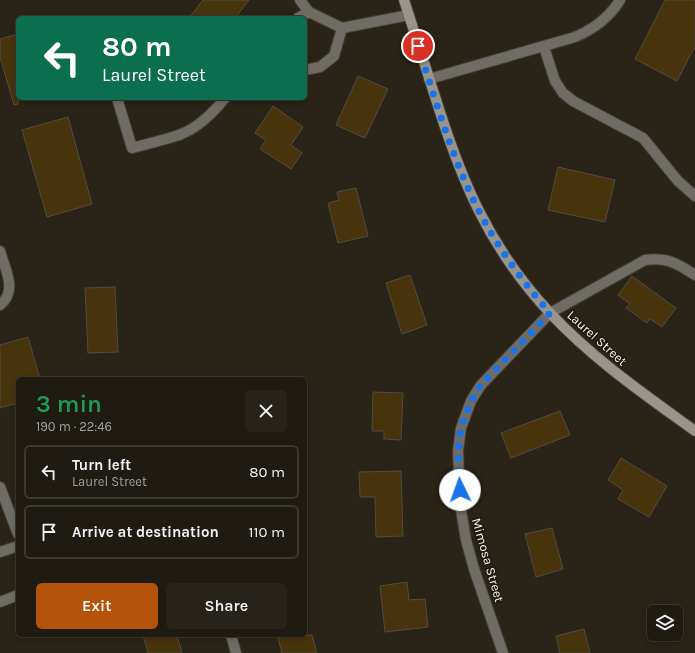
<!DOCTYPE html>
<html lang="en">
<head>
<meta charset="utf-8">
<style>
	body { margin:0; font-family:Karla,sans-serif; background:#27231b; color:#f1f3f6; height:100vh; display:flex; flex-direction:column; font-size:15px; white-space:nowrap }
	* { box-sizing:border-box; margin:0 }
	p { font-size:13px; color:#a1a19f }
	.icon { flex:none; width:22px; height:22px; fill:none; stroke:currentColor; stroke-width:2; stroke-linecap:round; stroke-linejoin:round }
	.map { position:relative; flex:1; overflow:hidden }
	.drawer { position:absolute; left:16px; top:377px; width:291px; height:260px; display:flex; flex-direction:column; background:#1f1a12; border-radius:6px; box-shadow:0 2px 6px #0003,0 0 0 1px #3c3832 }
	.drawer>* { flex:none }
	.top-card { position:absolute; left:16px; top:16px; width:291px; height:84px; border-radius:6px; box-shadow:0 2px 6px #0003,0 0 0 1px #3c3832; background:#0b6e4f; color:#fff; overflow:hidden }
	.tools { position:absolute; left:647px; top:605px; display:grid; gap:8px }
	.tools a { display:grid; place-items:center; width:36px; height:36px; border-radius:6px; background:#1f1a12; box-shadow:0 2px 6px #0003,0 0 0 1px #3c3832; font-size:20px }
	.pin { position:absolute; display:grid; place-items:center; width:34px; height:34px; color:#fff; margin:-17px; border:2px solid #fff; border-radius:50%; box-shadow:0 1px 4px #0007 }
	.me { position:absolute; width:44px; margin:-22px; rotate:357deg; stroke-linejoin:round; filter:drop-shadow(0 0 3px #0008) }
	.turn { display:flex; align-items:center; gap:14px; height:84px; padding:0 20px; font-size:18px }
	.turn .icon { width:52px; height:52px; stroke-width:2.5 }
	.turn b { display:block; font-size:28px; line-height:34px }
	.round { display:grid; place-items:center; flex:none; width:42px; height:42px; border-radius:6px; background:#27231b }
	.summary { display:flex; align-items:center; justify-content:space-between; height:68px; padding:0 20px }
	h1 { font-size:24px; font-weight:600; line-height:30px; color:#1e9e55 }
	.button { display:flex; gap:8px; margin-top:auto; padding:8px 20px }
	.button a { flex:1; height:46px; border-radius:6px; background:#b45309; color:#fff; font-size:16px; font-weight:600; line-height:46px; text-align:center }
	.button a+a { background:#27231b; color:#f1f3f6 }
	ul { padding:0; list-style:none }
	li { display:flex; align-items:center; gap:12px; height:54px; margin:0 8px 6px; padding:0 12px; border:2px solid #3c3832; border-radius:6px }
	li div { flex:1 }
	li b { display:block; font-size:15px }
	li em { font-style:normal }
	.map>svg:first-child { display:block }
</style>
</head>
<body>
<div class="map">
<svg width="695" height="653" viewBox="0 0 695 653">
	<rect width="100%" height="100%" fill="#292318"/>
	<g fill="#47330c" stroke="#534c41">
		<path d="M203,0h46l-14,18h-46z"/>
		<path d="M665,0h30v46l-18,35 -42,-22z"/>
		<path d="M18,34v70l-4,1 -14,-48v-18z"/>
		<path d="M358,76l30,13 -23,49 -29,-13z"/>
		<path d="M273,106l30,21 -12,18 11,8 -11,16 -31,-20 6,-9 -11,-7z"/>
		<path d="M68,117l24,87 -45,13 -25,-87z"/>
		<path d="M558,167l57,13 -10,42 -57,-12z"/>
		<path d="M356,188l12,48 -30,7 -10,-40 11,-3 -2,-8z"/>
		<path d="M410,275l17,50 -25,9 -16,-51z"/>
		<path d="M632,276l44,32 -14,19 -12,-8 -3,4 -21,-15 4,-4 -12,-9z"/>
		<path d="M115,287l3,65 -30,1 -3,-65z"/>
		<path d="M28,337l12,42h-22v24l-18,5v-63z"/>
		<path d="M373,392l30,1 -2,47 -17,-1v-8h-12z"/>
		<path d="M560,411l10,24 -59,23 -10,-25z"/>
		<path d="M621,458l46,28 -18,31 -31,-18 5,-9 -15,-10z"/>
		<path d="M401,471l2,65 -27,1 -1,-40h-15l-1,-25z"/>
		<path d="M552,528l11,41 -27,8 -11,-43z"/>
		<path d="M407,582l2,18 16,-1 3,28 -43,5 -5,-46z"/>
		<path d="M584,629l6,24h-30l-4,-17z"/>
		<path d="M143,635h34l5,18h-34z"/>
		<path d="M277,635h35l5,18h-35z"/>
	</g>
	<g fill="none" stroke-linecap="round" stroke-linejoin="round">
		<defs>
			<g id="lane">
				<path d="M544,47l11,34 8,12 10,8 70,37 35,43 17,15"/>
				<path d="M305,70l15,-3 14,-11 8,-28"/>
				<path d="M429,79l146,-42c19,-8 34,-19 45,-37"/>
				<path d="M550,313l95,-53c23,-3 31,3 50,15"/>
				<path d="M0,602l18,-7"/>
			</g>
			<g id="street">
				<path d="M300,0l9,12 33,16 67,-13"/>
				<path d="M298,18l11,-6"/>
				<path d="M117,98l15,50c15,-4 32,-8 47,-13 19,-7 34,-22 46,-37"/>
				<path d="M0,251c5,18 18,40 0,54"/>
				<path d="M0,487l18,47"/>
				<path d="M0,552l18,-6"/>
				<path d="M231,635l5,18"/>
				<path d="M503,653l-29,-84 -8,-29 -6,-36 -2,-53 3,-23 10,-27 10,-16 69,-72"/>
			</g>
			<path id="secondary" d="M404,0c12,38 24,75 36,112 11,34 23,67 39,99 18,36 43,72 71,102 43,46 94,81 145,118"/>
		</defs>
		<use href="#lane" stroke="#464036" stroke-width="12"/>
		<use href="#street" stroke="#464036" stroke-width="12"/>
		<use href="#secondary" stroke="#464036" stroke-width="12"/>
		<use href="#lane" stroke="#6f6c66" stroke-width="10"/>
		<use href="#street" stroke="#6f6c66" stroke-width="10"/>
		<use href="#secondary" stroke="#9a958c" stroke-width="10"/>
	</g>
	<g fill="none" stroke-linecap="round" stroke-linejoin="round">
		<path stroke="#1a73e8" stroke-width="7" stroke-dasharray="0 12.6" d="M418,46c18,55 34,113 61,165 19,37 44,71 71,102l-69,72 -10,16 -10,27 -3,23 2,39"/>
	</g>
	<g text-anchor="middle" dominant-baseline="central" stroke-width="3" stroke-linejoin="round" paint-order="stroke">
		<g font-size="13" fill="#f8f4ed" stroke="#1f190f">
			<text transform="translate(597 338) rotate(42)">Laurel Street</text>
			<text transform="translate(488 560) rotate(74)">Mimosa Street</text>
		</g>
	</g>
</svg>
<div class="tools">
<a><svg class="icon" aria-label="layers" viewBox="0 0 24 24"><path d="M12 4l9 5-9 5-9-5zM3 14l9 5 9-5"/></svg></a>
</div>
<div class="pin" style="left:418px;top:46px;background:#d93025"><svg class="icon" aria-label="arrive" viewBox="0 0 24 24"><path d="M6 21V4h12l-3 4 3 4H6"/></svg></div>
<svg class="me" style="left:460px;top:490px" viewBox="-20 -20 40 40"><circle r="19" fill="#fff"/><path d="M0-13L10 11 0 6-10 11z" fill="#1a73e8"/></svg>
<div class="top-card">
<div class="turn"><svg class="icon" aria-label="left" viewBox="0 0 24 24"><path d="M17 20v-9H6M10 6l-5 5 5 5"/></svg><div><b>80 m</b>Laurel Street</div></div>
</div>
<section class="drawer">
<div class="summary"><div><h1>3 min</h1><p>190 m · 22:46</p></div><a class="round"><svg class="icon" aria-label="close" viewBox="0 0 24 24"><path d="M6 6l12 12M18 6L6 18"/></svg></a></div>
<ul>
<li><svg class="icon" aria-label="left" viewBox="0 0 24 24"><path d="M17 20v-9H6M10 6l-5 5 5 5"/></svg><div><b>Turn left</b><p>Laurel Street</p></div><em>80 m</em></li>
<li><svg class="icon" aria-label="arrive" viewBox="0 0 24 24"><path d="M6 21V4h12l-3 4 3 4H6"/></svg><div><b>Arrive at destination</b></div><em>110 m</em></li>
</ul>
<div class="button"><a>Exit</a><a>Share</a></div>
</section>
</div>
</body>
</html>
